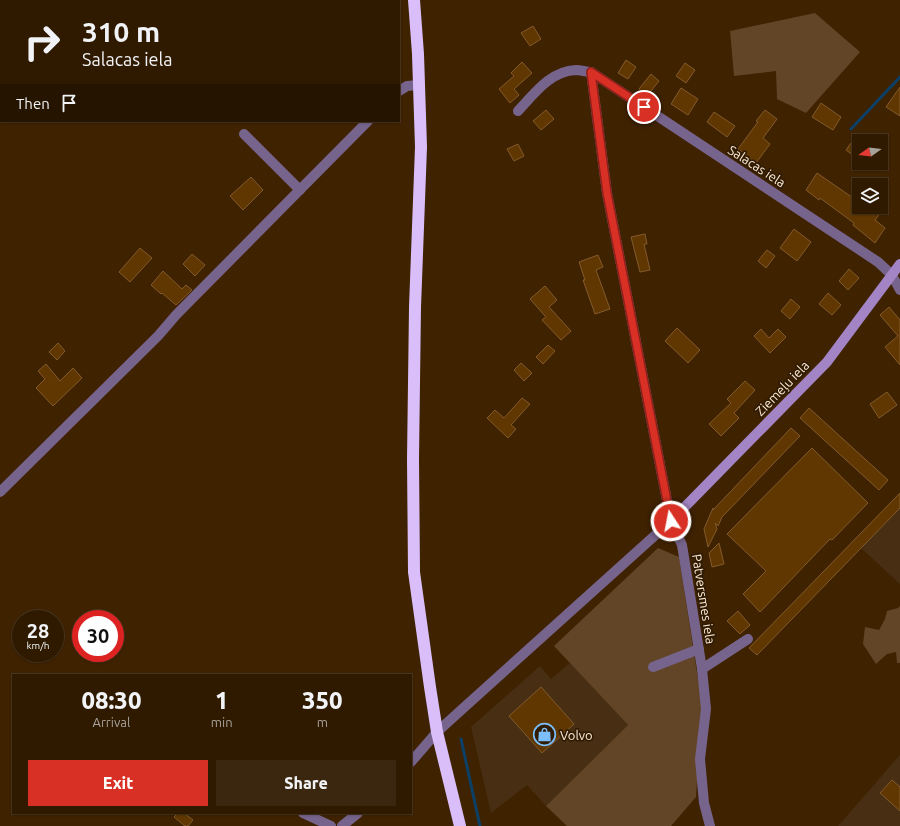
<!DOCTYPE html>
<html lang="en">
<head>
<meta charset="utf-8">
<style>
	body { margin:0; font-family:Ubuntu,sans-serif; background:#3b270f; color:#f1f3f6; height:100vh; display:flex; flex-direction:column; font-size:15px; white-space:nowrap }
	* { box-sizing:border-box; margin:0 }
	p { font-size:13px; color:#a7a199 }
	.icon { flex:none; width:22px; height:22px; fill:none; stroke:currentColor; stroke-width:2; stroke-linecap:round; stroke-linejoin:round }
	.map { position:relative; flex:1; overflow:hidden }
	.drawer { position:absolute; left:12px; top:674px; width:400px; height:140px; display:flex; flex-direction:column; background:#2f1a00; border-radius:0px; box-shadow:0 1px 3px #0004,0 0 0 1px #4a3822 }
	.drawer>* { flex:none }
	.top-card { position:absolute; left:0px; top:0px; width:400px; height:122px; box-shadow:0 1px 3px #0004,0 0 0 1px #4a3822; background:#2f1a00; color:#f1f3f6; overflow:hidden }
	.needle { width:26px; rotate:256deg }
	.fabs { position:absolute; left:852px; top:134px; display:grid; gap:8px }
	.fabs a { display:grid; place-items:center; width:36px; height:36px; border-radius:0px; background:#2f1a00; box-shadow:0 1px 3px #0004,0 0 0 1px #4a3822; font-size:20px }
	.speed { position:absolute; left:12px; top:610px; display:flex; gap:8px; font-size:20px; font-weight:700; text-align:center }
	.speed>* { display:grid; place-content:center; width:52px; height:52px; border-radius:50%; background:#2f1a00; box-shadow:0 1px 3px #0004,0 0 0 1px #4a3822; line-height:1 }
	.speed small { font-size:10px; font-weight:400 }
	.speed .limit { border:6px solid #d22; background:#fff; color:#111 }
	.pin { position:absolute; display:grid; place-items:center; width:34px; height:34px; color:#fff; margin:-17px; border:2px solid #fff; border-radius:50%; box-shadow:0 1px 4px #0007 }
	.me { position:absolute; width:44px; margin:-22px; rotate:349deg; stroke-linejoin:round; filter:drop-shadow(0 0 3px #0008) }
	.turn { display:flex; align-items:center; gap:14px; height:84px; padding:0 16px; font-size:18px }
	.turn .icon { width:52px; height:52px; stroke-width:2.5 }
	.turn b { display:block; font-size:28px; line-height:34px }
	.then { display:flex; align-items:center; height:38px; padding:0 16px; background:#0003; gap:8px; font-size:15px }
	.eta { display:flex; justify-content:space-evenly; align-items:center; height:68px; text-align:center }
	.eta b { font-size:24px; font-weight:800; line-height:28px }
	.action { display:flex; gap:8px; margin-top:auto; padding:8px 16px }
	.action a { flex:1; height:46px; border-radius:0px; background:#d93025; color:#fff; font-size:16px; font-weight:800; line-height:46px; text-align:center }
	.action a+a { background:#3b270f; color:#f1f3f6 }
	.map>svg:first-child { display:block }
</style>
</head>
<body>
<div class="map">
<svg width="900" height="826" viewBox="0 0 900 826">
	<rect width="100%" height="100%" fill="#3f2200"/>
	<g fill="#482f13">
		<path d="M900,508v76l-39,-36z"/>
		<path d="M570,663l58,62 -82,81 -19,-21 -36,28 -20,-86 69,-61 11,13z"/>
		<path d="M900,755v71h-62z"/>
	</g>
	<g fill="#624527">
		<path d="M815,13l45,39 -54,61 -29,-14 -1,-28 -42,5 -4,-45z"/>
		<path d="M658,548l21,9 23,148 -6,92 -25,29h-104l-21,-20 82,-81 -74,-79z"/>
		<path d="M900,606v57h-3l-1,-11 -9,2 -11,10 -13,-20 2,-17 14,3 6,-11 2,-8 11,-3z"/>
	</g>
	<path fill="#0c4066" d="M33,0h169l-170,1z"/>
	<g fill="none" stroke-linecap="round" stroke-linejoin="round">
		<g stroke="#0c4066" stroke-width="3">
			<path d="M851,129l49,-52"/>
			<path d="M461,739l19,87"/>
		</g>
	</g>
	<g fill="#603700" stroke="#835a2d">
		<path d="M533,26l8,13 -11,7 -9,-13z"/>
		<path d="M626,60l10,7 -8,12 -10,-6z"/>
		<path d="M522,62l10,11 -18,16 5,6 -9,8 -11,-14 15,-13 -3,-3z"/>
		<path d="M685,63l10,7 -9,13 -10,-7z"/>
		<path d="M651,74l8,7 -12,15 -8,-7z"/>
		<path d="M900,87v29l-14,-9z"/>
		<path d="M681,88l17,11 -10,16 -17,-11z"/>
		<path d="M821,103l20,14 -8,13 -21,-13z"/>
		<path d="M546,110l8,9 -13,11 -8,-9z"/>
		<path d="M765,110l12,9 -14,19 7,6 -14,19 -18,-14 20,-27 -2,-1z"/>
		<path d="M714,112l21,14 -8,11 -20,-15z"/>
		<path d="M851,143l7,5 -5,7 -7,-5z"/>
		<path d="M518,144l6,12 -10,5 -7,-12z"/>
		<path d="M817,173l39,27 -5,7h34l-10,13 10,8 -10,15 -22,-18 1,-2 -34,-25 -1,2 -13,-10z"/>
		<path d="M251,177l12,13 -20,20 -13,-14z"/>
		<path d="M794,229l17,13 -14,19 -17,-13z"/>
		<path d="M645,234l2,10h-3l6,26 -10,2 -9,-35z"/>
		<path d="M140,248l12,10 -22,24 -11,-10z"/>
		<path d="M767,250l8,6 -9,12 -8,-7z"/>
		<path d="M192,254l13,11 -10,11 -12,-12z"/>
		<path d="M598,255l5,12 -7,3 14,39 -15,5 -12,-34h2l-6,-18z"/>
		<path d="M849,269l10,9 -11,12 -9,-9z"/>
		<path d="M163,271l19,18 4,-4 6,5 -16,15 -14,-12 -1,1 -10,-9z"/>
		<path d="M545,286l12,14 -8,7 22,24 -10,9 -19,-20 4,-3 -16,-18z"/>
		<path d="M828,293l13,12 -9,10 -13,-11z"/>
		<path d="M791,299l9,8 -10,12 -9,-8z"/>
		<path d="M889,307l11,13v45l-15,-18 13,-11 -18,-21z"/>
		<path d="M677,328l23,22 -12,13 -23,-22z"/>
		<path d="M761,329l8,9 9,-9 8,8 -16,16 -16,-17z"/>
		<path d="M58,343l7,8 -8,9 -8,-8z"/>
		<path d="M548,345l7,6 -12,13 -7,-7z"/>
		<path d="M521,363l11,10 -8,8 -10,-11z"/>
		<path d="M46,364l14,17 13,-13 9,10 -29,28 -17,-18 9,-9 -7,-8z"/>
		<path d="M745,381l10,9 -21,23 5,5 -18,18 -12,-12 22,-21 -4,-4z"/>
		<path d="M887,392l10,13 -18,13 -9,-14z"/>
		<path d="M522,398l8,6 -19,21 5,4 -8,9 -21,-20 8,-8 9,8z"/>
		<path d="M809,408l79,72 -9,10 -79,-72z"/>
		<path d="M791,428l9,8 -78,81 -4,9 -3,-3 2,6 -9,18 -4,-18 9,-21v2z"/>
		<path d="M812,448l56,55 -36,37 -2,-1 -70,73 -17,-18 23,-23 -39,-37z"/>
		<path d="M900,493v15l-143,147 -8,-7z"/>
		<path d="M719,543l5,21 -12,3 -3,-14z"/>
		<path d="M738,611l12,14 -10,9 -13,-13z"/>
		<path d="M541,687l33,37 -32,29 -33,-37z"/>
		<path d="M892,780l8,7v24l-20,-18z"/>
		<path d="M178,813h6l9,7 -5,6h-3l-11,-9z"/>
	</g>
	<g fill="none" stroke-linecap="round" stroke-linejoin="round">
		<g stroke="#77648c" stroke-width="10">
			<path d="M591,72l16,121 64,328 11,24 20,124 4,40 -6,50 4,44 6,23"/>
			<path d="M399,91l8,-5 12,-1"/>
			<path d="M518,111c16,-17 32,-40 58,-41 5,0 10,2 15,2l287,190 14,13 8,15"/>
			<path d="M244,134l56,56"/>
			<path d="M0,492l158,-156 18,-21 192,-194"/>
			<path d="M653,667l46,-18"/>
			<path d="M702,669l46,-30"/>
			<path d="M411,762l26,-30 22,-20 212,-191"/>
			<path d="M303,813l28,13"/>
			<path d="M342,826l16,-13"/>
		</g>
		<path stroke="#a384c4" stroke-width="10" d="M671,521l156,-159 73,-98"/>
		<path stroke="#dabefa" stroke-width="12" d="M414,0l4,54 3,93 -6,160 -2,152 1,113 16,115 7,45 23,94"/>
	</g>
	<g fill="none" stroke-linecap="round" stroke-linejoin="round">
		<defs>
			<path id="route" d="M644,107l-53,-35 16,121 64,328"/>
		</defs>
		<use href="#route" stroke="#8d1f18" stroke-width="10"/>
		<use href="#route" stroke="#d93025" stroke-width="7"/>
	</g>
	<defs>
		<symbol id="shop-ring" viewBox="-11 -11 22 22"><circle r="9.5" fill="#301b03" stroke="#7bbef9" stroke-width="1.5"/><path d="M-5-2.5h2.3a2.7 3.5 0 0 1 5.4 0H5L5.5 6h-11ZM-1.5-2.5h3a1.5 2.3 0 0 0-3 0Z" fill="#7bbef9"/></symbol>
	</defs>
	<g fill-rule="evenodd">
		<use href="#shop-ring" x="532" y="722" width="25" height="25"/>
	</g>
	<g text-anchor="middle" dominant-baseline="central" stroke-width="3.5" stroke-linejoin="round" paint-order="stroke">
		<g font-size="13" fill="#feead7" stroke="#301b03">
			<text transform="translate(757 166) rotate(33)">Salacas iela</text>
			<text transform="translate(782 388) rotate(-46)">Ziemeļu iela</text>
			<text transform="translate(704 599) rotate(81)">Patversmes iela</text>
		</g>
		<g font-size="13" fill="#feead7" stroke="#301b03" text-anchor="start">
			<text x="560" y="735">Volvo</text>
		</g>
	</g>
</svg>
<div class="fabs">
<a><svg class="needle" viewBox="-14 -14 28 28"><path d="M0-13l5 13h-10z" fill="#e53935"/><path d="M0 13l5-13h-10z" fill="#a7a199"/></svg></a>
<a><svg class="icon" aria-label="layers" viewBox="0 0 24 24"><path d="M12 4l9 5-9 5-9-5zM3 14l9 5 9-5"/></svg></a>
</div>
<div class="speed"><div>28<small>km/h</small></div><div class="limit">30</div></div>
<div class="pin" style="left:644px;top:107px;background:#d93025"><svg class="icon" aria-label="arrive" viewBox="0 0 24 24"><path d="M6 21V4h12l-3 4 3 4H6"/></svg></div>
<svg class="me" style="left:671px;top:521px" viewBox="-20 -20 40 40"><circle r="17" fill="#d93025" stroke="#fff" stroke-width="3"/><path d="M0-11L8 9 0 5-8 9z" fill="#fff"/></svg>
<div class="top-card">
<div class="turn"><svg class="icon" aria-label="right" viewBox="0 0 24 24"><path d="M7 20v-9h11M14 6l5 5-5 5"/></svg><div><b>310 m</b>Salacas iela</div></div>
<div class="then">Then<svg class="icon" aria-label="arrive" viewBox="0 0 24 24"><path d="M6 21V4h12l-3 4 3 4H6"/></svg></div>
</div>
<section class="drawer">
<div class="eta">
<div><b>08:30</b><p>Arrival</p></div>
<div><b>1</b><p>min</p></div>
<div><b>350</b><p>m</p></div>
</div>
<div class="action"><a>Exit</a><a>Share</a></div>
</section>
</div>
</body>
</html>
